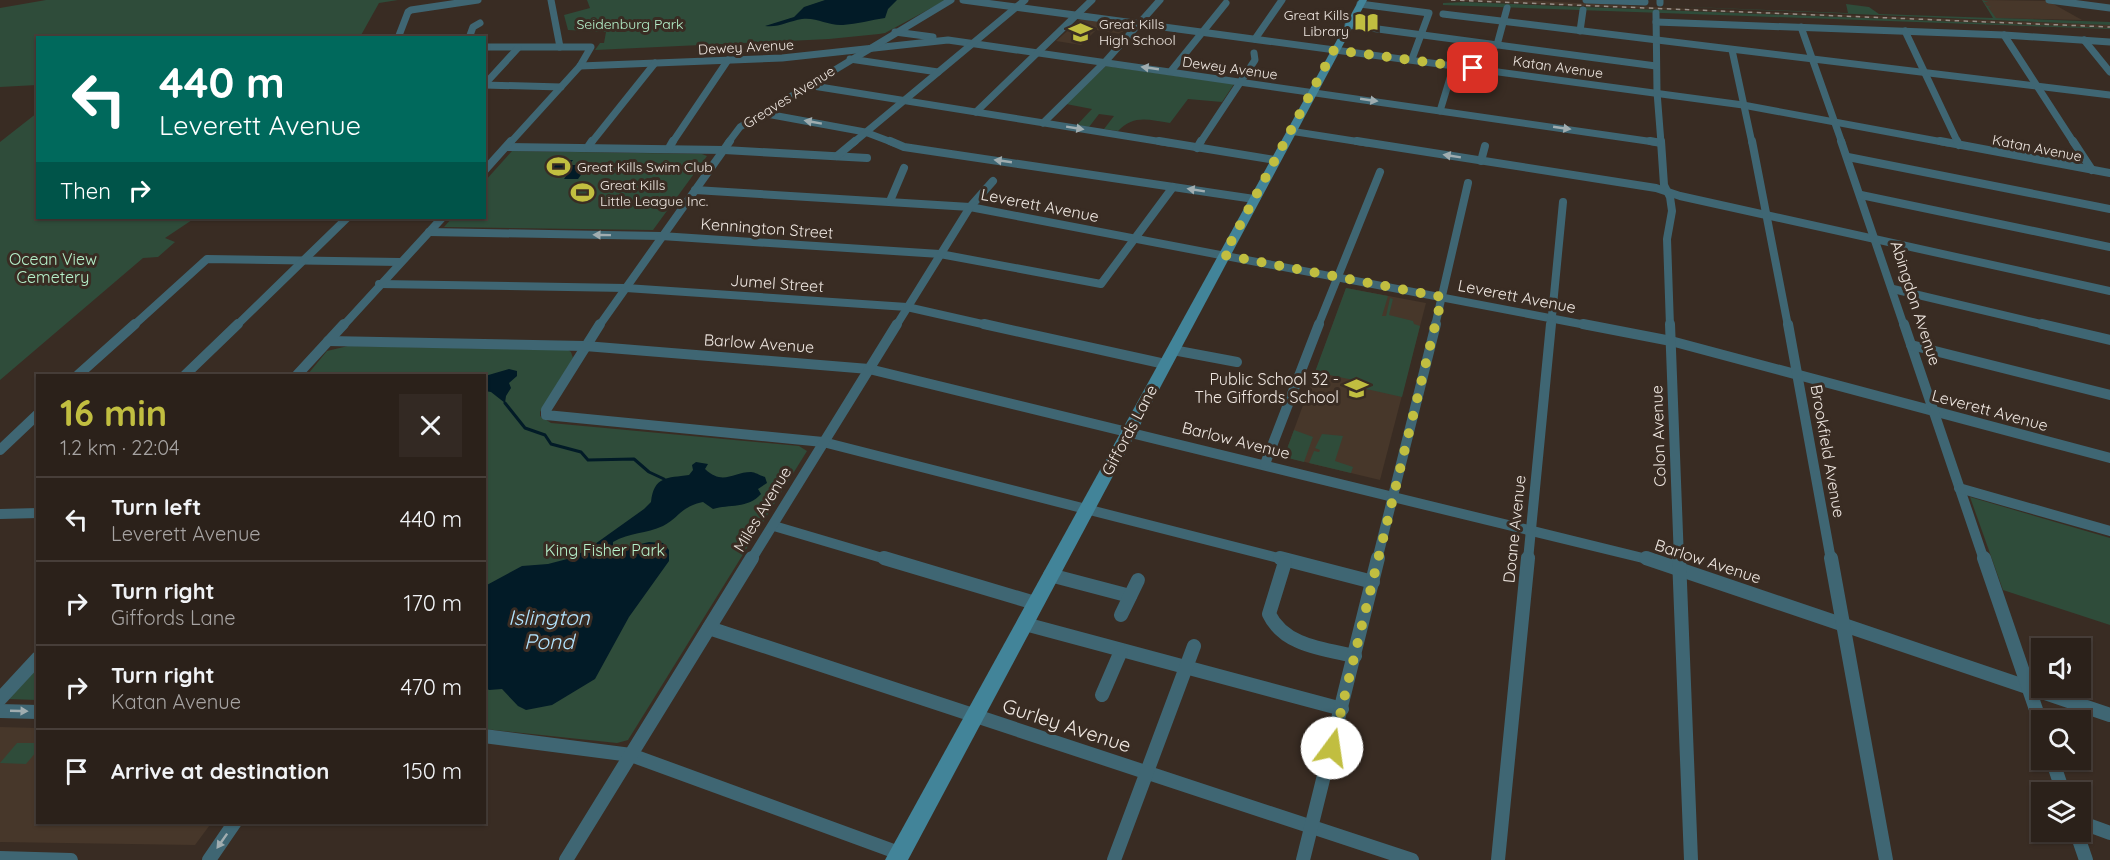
<!DOCTYPE html>
<html lang="en">
<head>
<meta charset="utf-8">
<style>
	body { margin:0; font-family:Quicksand,sans-serif; background:#332923; color:#f1f3f6; height:100vh; display:flex; flex-direction:column; font-size:22px; white-space:nowrap }
	* { box-sizing:border-box; margin:0 }
	p { font-size:20px; color:#a6a3a2 }
	.icon { flex:none; width:33px; height:33px; fill:none; stroke:currentColor; stroke-width:2; stroke-linecap:round; stroke-linejoin:round }
	.map { position:relative; flex:1; overflow:hidden }
	.sheet { position:absolute; left:36px; top:374px; width:450px; height:450px; display:flex; flex-direction:column; background:#2b211a; border-radius:0px; box-shadow:0 2px 4px #0004,0 0 0 2px #473e39 }
	.sheet>* { flex:none }
	.hud { position:absolute; left:36px; top:36px; width:450px; height:183px; border-radius:0px; box-shadow:0 2px 4px #0004,0 0 0 2px #473e39; background:#00695c; color:#fff; overflow:hidden }
	.tools { position:absolute; left:2031px; top:638px; display:grid; gap:12px }
	.tools a { display:grid; place-items:center; width:60px; height:60px; border-radius:0px; background:#2b211a; box-shadow:0 2px 4px #0004,0 0 0 2px #473e39; font-size:30px }
	.pin { position:absolute; display:grid; place-items:center; width:51px; height:51px; color:#fff; margin:-26px; border-radius:12px; box-shadow:0 3px 9px #0006 }
	.me { position:absolute; width:66px; margin:-33px; rotate:14deg; stroke-linejoin:round; filter:drop-shadow(0 0 4px #0008) }
	.turn { display:flex; align-items:center; gap:21px; height:126px; padding:0 24px; font-size:27px }
	.turn .icon { width:78px; height:78px; stroke-width:2.5 }
	.turn b { display:block; font-size:42px; line-height:51px }
	.then { display:flex; align-items:center; height:57px; padding:0 24px; background:#0003; gap:12px; font-size:22px }
	.round { display:grid; place-items:center; flex:none; width:63px; height:63px; border-radius:0px; background:#332923 }
	.head { display:flex; align-items:center; justify-content:space-between; height:102px; padding:0 24px }
	h1 { font-size:36px; font-weight:800; line-height:45px; color:#c1be40 }
	ul { padding:0; list-style:none }
	li { display:flex; align-items:center; gap:18px; height:84px; padding:0 24px; border-top:2px solid #473e39 }
	li div { flex:1 }
	li b { display:block; font-size:22px }
	li em { font-style:normal }
	.map>svg:first-child { display:block }
</style>
</head>
<body>
<div class="map">
<svg width="2110" height="860" viewBox="0 0 2110 860">
	<rect width="100%" height="100%" fill="#392c23"/>
	<g fill="#47372a">
		<path d="M1442,0h75l193,10 400,15v3z"/>
		<path d="M1982,0l66,1 34,19 -88,-2z"/>
		<path d="M1081,19l47,6 -7,9 -25,-4 -15,15 -25,-4z"/>
		<path d="M1346,288l80,15 -46,177 -96,-23z"/>
		<path d="M0,727l37,1 1,94h174l-17,23 -195,-3z"/>
	</g>
	<g fill="#2f4c3a">
		<path d="M46,0h352l-19,3 -19,34 -322,1 -1,47 -37,2v-79z"/>
		<path d="M587,0h359l-61,33 -6,1 -50,5 -234,11 5,-7h4l2,-11 -38,-2 -4,-15 26,-7z"/>
		<path d="M1982,0l7,2h-5l3,4 5,1h-4l8,11 114,4v3l-444,-19 180,7h2l-2,-9 23,3 10,7 114,4z"/>
		<path d="M1465,2l645,26v1l-667,-24v-2z"/>
		<path d="M1106,66l128,18 -12,18 -34,-3 -18,24c-21,-3 -36,-9 -52,8l-14,-2 10,-13 -15,-2 -10,13 -12,-2 15,-16 -26,-5z"/>
		<path d="M37,113l1,105h157l-30,20 10,4 -17,15 -15,1 -143,122v-238z"/>
		<path d="M512,151l190,3 5,2 -54,74 -209,-3 8,-9h32l1,-37z"/>
		<path d="M1346,288l42,8 -6,20h4l4,-18 3,1 -4,16 24,6 1,3 6,2 -18,71 -40,-9 1,-6 -48,-10z"/>
		<path d="M348,346l220,4 3,2 2,6 -33,54v4l11,7 248,23 8,5 -179,289 -11,3 -132,-14 -1,-354 -176,-1 19,-23z"/>
		<path d="M1294,430l19,7 -9,25 -20,-5z"/>
		<path d="M1322,434l21,2 -8,25 18,6 -2,6 -42,-10 5,-12 5,1 1,-2 -5,-2z"/>
		<path d="M1970,497l140,41v87l-107,-35z"/>
		<path d="M37,669v31l-28,-1z"/>
		<path d="M17,743h20v8l-11,13 -26,-1z"/>
	</g>
	<g fill="#021b27">
		<path d="M825,0h72l-9,9 -3,9c-14,2 -28,6 -42,7 -15,1 -26,-8 -41,-6 -13,2 -24,9 -37,7l29,-9 10,-10z"/>
		<path d="M559,160h14l-4,5h19l-10,14h-14l4,-6h-19z"/>
		<path d="M509,369l8,2v5l-8,7 2,5 -5,8 -1,7 -14,-11 -6,-1v-15z"/>
		<path d="M696,462l12,2 -3,5c18,17 28,3 46,3 4,0 10,4 14,5l2,6 -9,6 3,5c-13,15 -32,10 -48,15l-10,-7c-23,5 -24,16 -40,24 -17,8 -33,6 -50,16v5l6,2 30,-7 14,1 6,7v11l-40,56 -34,62 -43,26 -26,5 -8,-4 -16,-17 -13,1 -4,-3v-101l37,-20 26,-2 23,-6 17,-9 56,-40 7,-7c3,-26 16,-24 38,-27l4,-5 -1,-5z"/>
	</g>
	<g fill="none" stroke-linecap="round" stroke-linejoin="round">
		<path stroke="#021b27" stroke-width="3" d="M505,403l20,25 20,7 6,9 30,8 7,8 46,-1 15,13 15,7"/>
		<g stroke="#3f6673" stroke-width="7">
			<path d="M551,0l9,47"/>
			<path d="M963,0l780,105 205,38"/>
			<path d="M1586,0l59,2"/>
			<path d="M1660,0v3"/>
			<path d="M2049,0l61,8"/>
			<path d="M1360,4l69,9 -17,46"/>
			<path d="M1656,13l1,79 4,51"/>
			<path d="M1443,14l667,81"/>
			<path d="M1656,22l348,13 106,7"/>
			<path d="M1348,25l308,41"/>
			<path d="M1801,27l41,116"/>
			<path d="M1580,31l3,-21"/>
			<path d="M1905,31l53,112"/>
			<path d="M895,32l38,5"/>
			<path d="M2004,35l70,108"/>
			<path d="M398,38l10,-26 3,-2 67,-10"/>
			<path d="M469,38l4,-11 7,-4"/>
			<path d="M1255,39l27,-39"/>
			<path d="M2084,40l26,32"/>
			<path d="M1497,45l10,-37"/>
			<path d="M484,47h107l-11,19 -70,77"/>
			<path d="M1732,50l20,93"/>
			<path d="M850,59l88,13"/>
			<path d="M580,66l202,-8 166,-18 713,103"/>
			<path d="M1171,71l55,-68"/>
			<path d="M484,85l77,2"/>
			<path d="M484,85l34,-37"/>
			<path d="M807,85l362,58"/>
			<path d="M1440,111l14,-46"/>
			<path d="M976,112l116,-112"/>
			<path d="M761,113l104,19 29,11"/>
			<path d="M1043,123l62,-61 55,-62"/>
			<path d="M1290,131l77,12"/>
			<path d="M591,143l64,-80"/>
			<path d="M672,143l56,-83"/>
			<path d="M728,143l12,-16 211,-127"/>
			<path d="M853,143l172,-143"/>
			<path d="M1200,143l55,-83 -1,-7"/>
		</g>
		<g stroke="#3f6673" stroke-width="8">
			<path d="M890,141l14,6 350,52"/>
			<path d="M1159,141l116,19"/>
			<path d="M1357,141l299,47 24,8 430,95"/>
			<path d="M1650,141l11,2"/>
			<path d="M1661,141l3,44 6,12 2,14 -5,28 3,87"/>
			<path d="M1752,141l36,185"/>
			<path d="M1841,141l63,185"/>
			<path d="M1940,141l170,32"/>
			<path d="M1957,141l2,4"/>
			<path d="M2073,141l19,29"/>
			<path d="M507,147l217,3 143,8"/>
			<path d="M588,147l4,-6"/>
			<path d="M669,148l4,-7"/>
			<path d="M1197,148l4,-7"/>
			<path d="M837,156l18,-15"/>
			<path d="M1848,157l262,52"/>
			<path d="M1481,161l4,-15"/>
			<path d="M484,171l27,-30"/>
			<path d="M695,190l275,17 621,119"/>
			<path d="M1861,195l249,52"/>
			<path d="M890,201l14,-33"/>
			<path d="M429,232l232,4 279,18 161,30 72,-97"/>
			<path d="M379,284l247,4 281,19 84,19"/>
			<path d="M1893,289l156,37"/>
			<path d="M133,326l74,-67 193,3"/>
			<path d="M236,326l111,-108"/>
			<path d="M343,326l99,-108"/>
			<path d="M599,326l131,-185"/>
			<path d="M896,326l74,-119 23,-26"/>
			<path d="M1318,326l62,-154"/>
			<path d="M1435,326l33,-143"/>
			<path d="M1551,326l12,-124"/>
		</g>
		<g stroke="#3f6673" stroke-width="10">
			<path d="M600,324l-54,86v5l277,27 463,118"/>
			<path d="M984,324l181,40"/>
			<path d="M1583,324l88,17 439,117"/>
			<path d="M1670,324l9,236"/>
			<path d="M1788,324l43,236"/>
			<path d="M1904,324l80,236"/>
			<path d="M2042,324l68,16"/>
			<path d="M328,341l257,5 284,23 782,191"/>
			<path d="M1911,345l199,50"/>
			<path d="M1173,350l64,12"/>
			<path d="M78,375l57,-51"/>
			<path d="M185,375l53,-51"/>
			<path d="M297,375l47,-51"/>
			<path d="M0,450l38,-36"/>
			<path d="M1265,464l54,-140"/>
			<path d="M1959,488l151,43"/>
			<path d="M0,514l38,-1"/>
			<path d="M774,526l115,34"/>
			<path d="M751,560l146,-236"/>
			<path d="M1377,560l59,-236"/>
			<path d="M1528,560l23,-236"/>
		</g>
		<g stroke="#3f6673" stroke-width="14">
			<path d="M884,558l151,45"/>
			<path d="M1280,558l93,24"/>
			<path d="M1646,558l464,157"/>
			<path d="M1679,558l12,302"/>
			<path d="M1831,558l55,302"/>
			<path d="M1984,558l58,169"/>
			<path d="M1285,562l-16,52c15,32 55,35 86,42"/>
			<path d="M1050,575l80,21"/>
			<path d="M1121,615l17,-35"/>
			<path d="M1025,624l317,85"/>
			<path d="M709,628l703,232"/>
			<path d="M1102,695l19,-44"/>
			<path d="M0,699l38,-41"/>
			<path d="M0,711l38,1"/>
			<path d="M484,736l147,19 268,98"/>
			<path d="M2052,759l11,33"/>
			<path d="M2080,822l30,11"/>
			<path d="M2076,831l10,29"/>
			<path d="M0,858l71,2"/>
			<path d="M209,860l26,-38"/>
			<path d="M566,860l186,-302"/>
			<path d="M1114,860l80,-214"/>
			<path d="M1303,860l75,-302"/>
			<path d="M1498,860l30,-302"/>
		</g>
		<path fill="#428499" fill-rule="evenodd" d="M1359,0h8l-459,860h-23z"/>
		<path stroke="#988e87" stroke-width="1.5" stroke-dasharray="4.5 4.5" stroke-linecap="butt" d="M1451,0l659,27"/>
	</g>
	<defs><path id="oneway-solid" d="M-6-.8H1V-3.2L6.5 0L1 3.2V.8H-6Z" transform="scale(1.5)"/></defs>
	<g fill="#a0adb0">
		<use href="#oneway-solid" transform="translate(1150 68) rotate(-172)"/>
		<use href="#oneway-solid" transform="translate(1369 100) rotate(8)"/>
		<use href="#oneway-solid" transform="translate(813 122) rotate(-170)"/>
		<use href="#oneway-solid" transform="translate(1075 128) rotate(9)"/>
		<use href="#oneway-solid" transform="translate(1562 128) rotate(8)"/>
		<use href="#oneway-solid" transform="translate(1452 156) rotate(-171)"/>
		<use href="#oneway-solid" transform="translate(1003 161) rotate(-172)"/>
		<use href="#oneway-solid" transform="translate(1196 190) rotate(-171)"/>
		<use href="#oneway-solid" transform="translate(602 235) rotate(-179)"/>
		<use href="#oneway-solid" transform="translate(19 711) rotate(2)"/>
		<use href="#oneway-solid" transform="translate(222 841) rotate(125)"/>
	</g>
	<g fill="none" stroke-linecap="round" stroke-linejoin="round">
		<path stroke="#c1be40" stroke-width="10" stroke-dasharray="0 18" d="M1332,748l110,-451 -218,-42 110,-205 139,18"/>
	</g>
	<defs>
		<symbol id="library-bare" viewBox="-9 -9 18 18"><path d="M-6-4Q-3-5.5-.7-3.5V5Q-3 3-6 4ZM6-4Q3-5.5 .7-3.5V5Q3 3 6 4Z" fill="#c1be40" stroke="#392c23" stroke-width="2.5" paint-order="stroke"/></symbol>
		<symbol id="school-bare" viewBox="-9 -9 18 18"><path d="M0-5L7-2L0 1L-7-2ZM-4 1L0 2.5L4 1V4Q0 6-4 4Z" fill="#c1be40" stroke="#392c23" stroke-width="2.5" paint-order="stroke"/></symbol>
		<symbol id="stadium-bare" viewBox="-9 -9 18 18"><path d="M0-5a6.5 5 0 1 0 0 10a6.5 5 0 1 0 0-10ZM-3.5-1.8h7v3.6h-7Z" fill="#c1be40" stroke="#392c23" stroke-width="2.5" paint-order="stroke"/></symbol>
	</defs>
	<g fill-rule="evenodd">
		<use href="#library-bare" x="1350" y="6" width="33" height="33"/>
		<use href="#school-bare" x="1064" y="16" width="33" height="33"/>
		<use href="#stadium-bare" x="542" y="150" width="33" height="33"/>
		<use href="#stadium-bare" x="566" y="176" width="33" height="33"/>
		<use href="#school-bare" x="1340" y="372" width="33" height="33"/>
	</g>
	<g text-anchor="middle" dominant-baseline="central" stroke-width="6" stroke-linejoin="round" paint-order="stroke">
		<g font-size="14" fill="#efe7e1" stroke="#392c23" text-anchor="start">
			<text x="1349" y="15" text-anchor="end">Great Kills<tspan x="1349" dy="16">Library</tspan></text>
			<text x="1099" y="24">Great Kills<tspan x="1099" dy="16">High School</tspan></text>
			<text x="577" y="167">Great Kills Swim Club</text>
			<text x="600" y="185">Great Kills<tspan x="600" dy="16">Little League Inc.</tspan></text>
		</g>
		<g font-size="14" fill="#b6f1cb" stroke="#392c23">
			<text x="630" y="24">Seidenburg Park</text>
		</g>
		<g font-size="14" fill="#efe7e1" stroke="#392c23">
			<text transform="translate(746 47) rotate(-3)">Dewey Avenue</text>
			<text transform="translate(1558 67) rotate(8)">Katan Avenue</text>
			<text transform="translate(1230 68) rotate(8)">Dewey Avenue</text>
			<text transform="translate(789 97) rotate(-32)">Greaves Avenue</text>
			<text transform="translate(2037 148) rotate(11)">Katan Avenue</text>
		</g>
		<g font-size="16" fill="#efe7e1" stroke="#392c23">
			<text transform="translate(1040 205) rotate(11)">Leverett Avenue</text>
			<text transform="translate(767 228) rotate(4)">Kennington Street</text>
			<text transform="translate(777 283) rotate(4)">Jumel Street</text>
			<text transform="translate(1517 296) rotate(11)">Leverett Avenue</text>
			<text transform="translate(1916 303) rotate(72)">Abingdon Avenue</text>
			<text transform="translate(759 343) rotate(4)">Barlow Avenue</text>
			<text transform="translate(1990 410) rotate(15)">Leverett Avenue</text>
			<text transform="translate(1129 430) rotate(-62)">Giffords Lane</text>
			<text transform="translate(1658 436) rotate(-92)">Colon Avenue</text>
			<text transform="translate(1236 440) rotate(14)">Barlow Avenue</text>
			<text transform="translate(1828 451) rotate(80)">Brookfield Avenue</text>
			<text transform="translate(762 509) rotate(-59)">Miles Avenue</text>
			<text transform="translate(1514 529) rotate(-84)">Doane Avenue</text>
			<text transform="translate(1708 561) rotate(18)">Barlow Avenue</text>
		</g>
		<g font-size="16" fill="#b6f1cb" stroke="#392c23">
			<text x="53" y="259">Ocean View<tspan x="53" dy="18">Cemetery</tspan></text>
			<text x="605" y="550">King Fisher Park</text>
		</g>
		<g font-size="16" fill="#efe7e1" stroke="#392c23" text-anchor="end">
			<text x="1339" y="379">Public School 32 -<tspan x="1339" dy="18">The Giffords School</tspan></text>
		</g>
		<g font-size="20" fill="#efe7e1" stroke="#392c23">
			<text transform="translate(1067 725) rotate(18)">Gurley Avenue</text>
		</g>
		<g font-size="21" font-style="italic" fill="#b2e4ff" stroke="#392c23">
			<text x="549" y="617">Islington<tspan x="549" dy="24">Pond</tspan></text>
		</g>
	</g>
</svg>
<div class="tools">
<a><svg class="icon" aria-label="sound" viewBox="0 0 24 24"><path d="M4 9h4l5-4v14l-5-4H4zM17 9q2 3 0 6"/></svg></a>
<a><svg class="icon" aria-label="search" viewBox="0 0 24 24"><circle cx="10" cy="10" r="6"/><path d="M15 15l6 6"/></svg></a>
<a><svg class="icon" aria-label="layers" viewBox="0 0 24 24"><path d="M12 4l9 5-9 5-9-5zM3 14l9 5 9-5"/></svg></a>
</div>
<div class="pin" style="left:1473px;top:68px;background:#d93025"><svg class="icon" aria-label="arrive" viewBox="0 0 24 24"><path d="M6 21V4h12l-3 4 3 4H6"/></svg></div>
<svg class="me" style="left:1332px;top:748px" viewBox="-20 -20 40 40"><circle r="19" fill="#fff"/><path d="M0-13L10 11 0 6-10 11z" fill="#c1be40"/></svg>
<div class="hud">
<div class="turn"><svg class="icon" aria-label="left" viewBox="0 0 24 24"><path d="M17 20v-9H6M10 6l-5 5 5 5"/></svg><div><b>440 m</b>Leverett Avenue</div></div>
<div class="then">Then<svg class="icon" aria-label="right" viewBox="0 0 24 24"><path d="M7 20v-9h11M14 6l5 5-5 5"/></svg></div>
</div>
<section class="sheet">
<div class="head"><div><h1>16 min</h1><p>1.2 km · 22:04</p></div><a class="round"><svg class="icon" aria-label="close" viewBox="0 0 24 24"><path d="M6 6l12 12M18 6L6 18"/></svg></a></div>
<ul>
<li><svg class="icon" aria-label="left" viewBox="0 0 24 24"><path d="M17 20v-9H6M10 6l-5 5 5 5"/></svg><div><b>Turn left</b><p>Leverett Avenue</p></div><em>440 m</em></li>
<li><svg class="icon" aria-label="right" viewBox="0 0 24 24"><path d="M7 20v-9h11M14 6l5 5-5 5"/></svg><div><b>Turn right</b><p>Giffords Lane</p></div><em>170 m</em></li>
<li><svg class="icon" aria-label="right" viewBox="0 0 24 24"><path d="M7 20v-9h11M14 6l5 5-5 5"/></svg><div><b>Turn right</b><p>Katan Avenue</p></div><em>470 m</em></li>
<li><svg class="icon" aria-label="arrive" viewBox="0 0 24 24"><path d="M6 21V4h12l-3 4 3 4H6"/></svg><div><b>Arrive at destination</b></div><em>150 m</em></li>
</ul>
</section>
</div>
</body>
</html>
